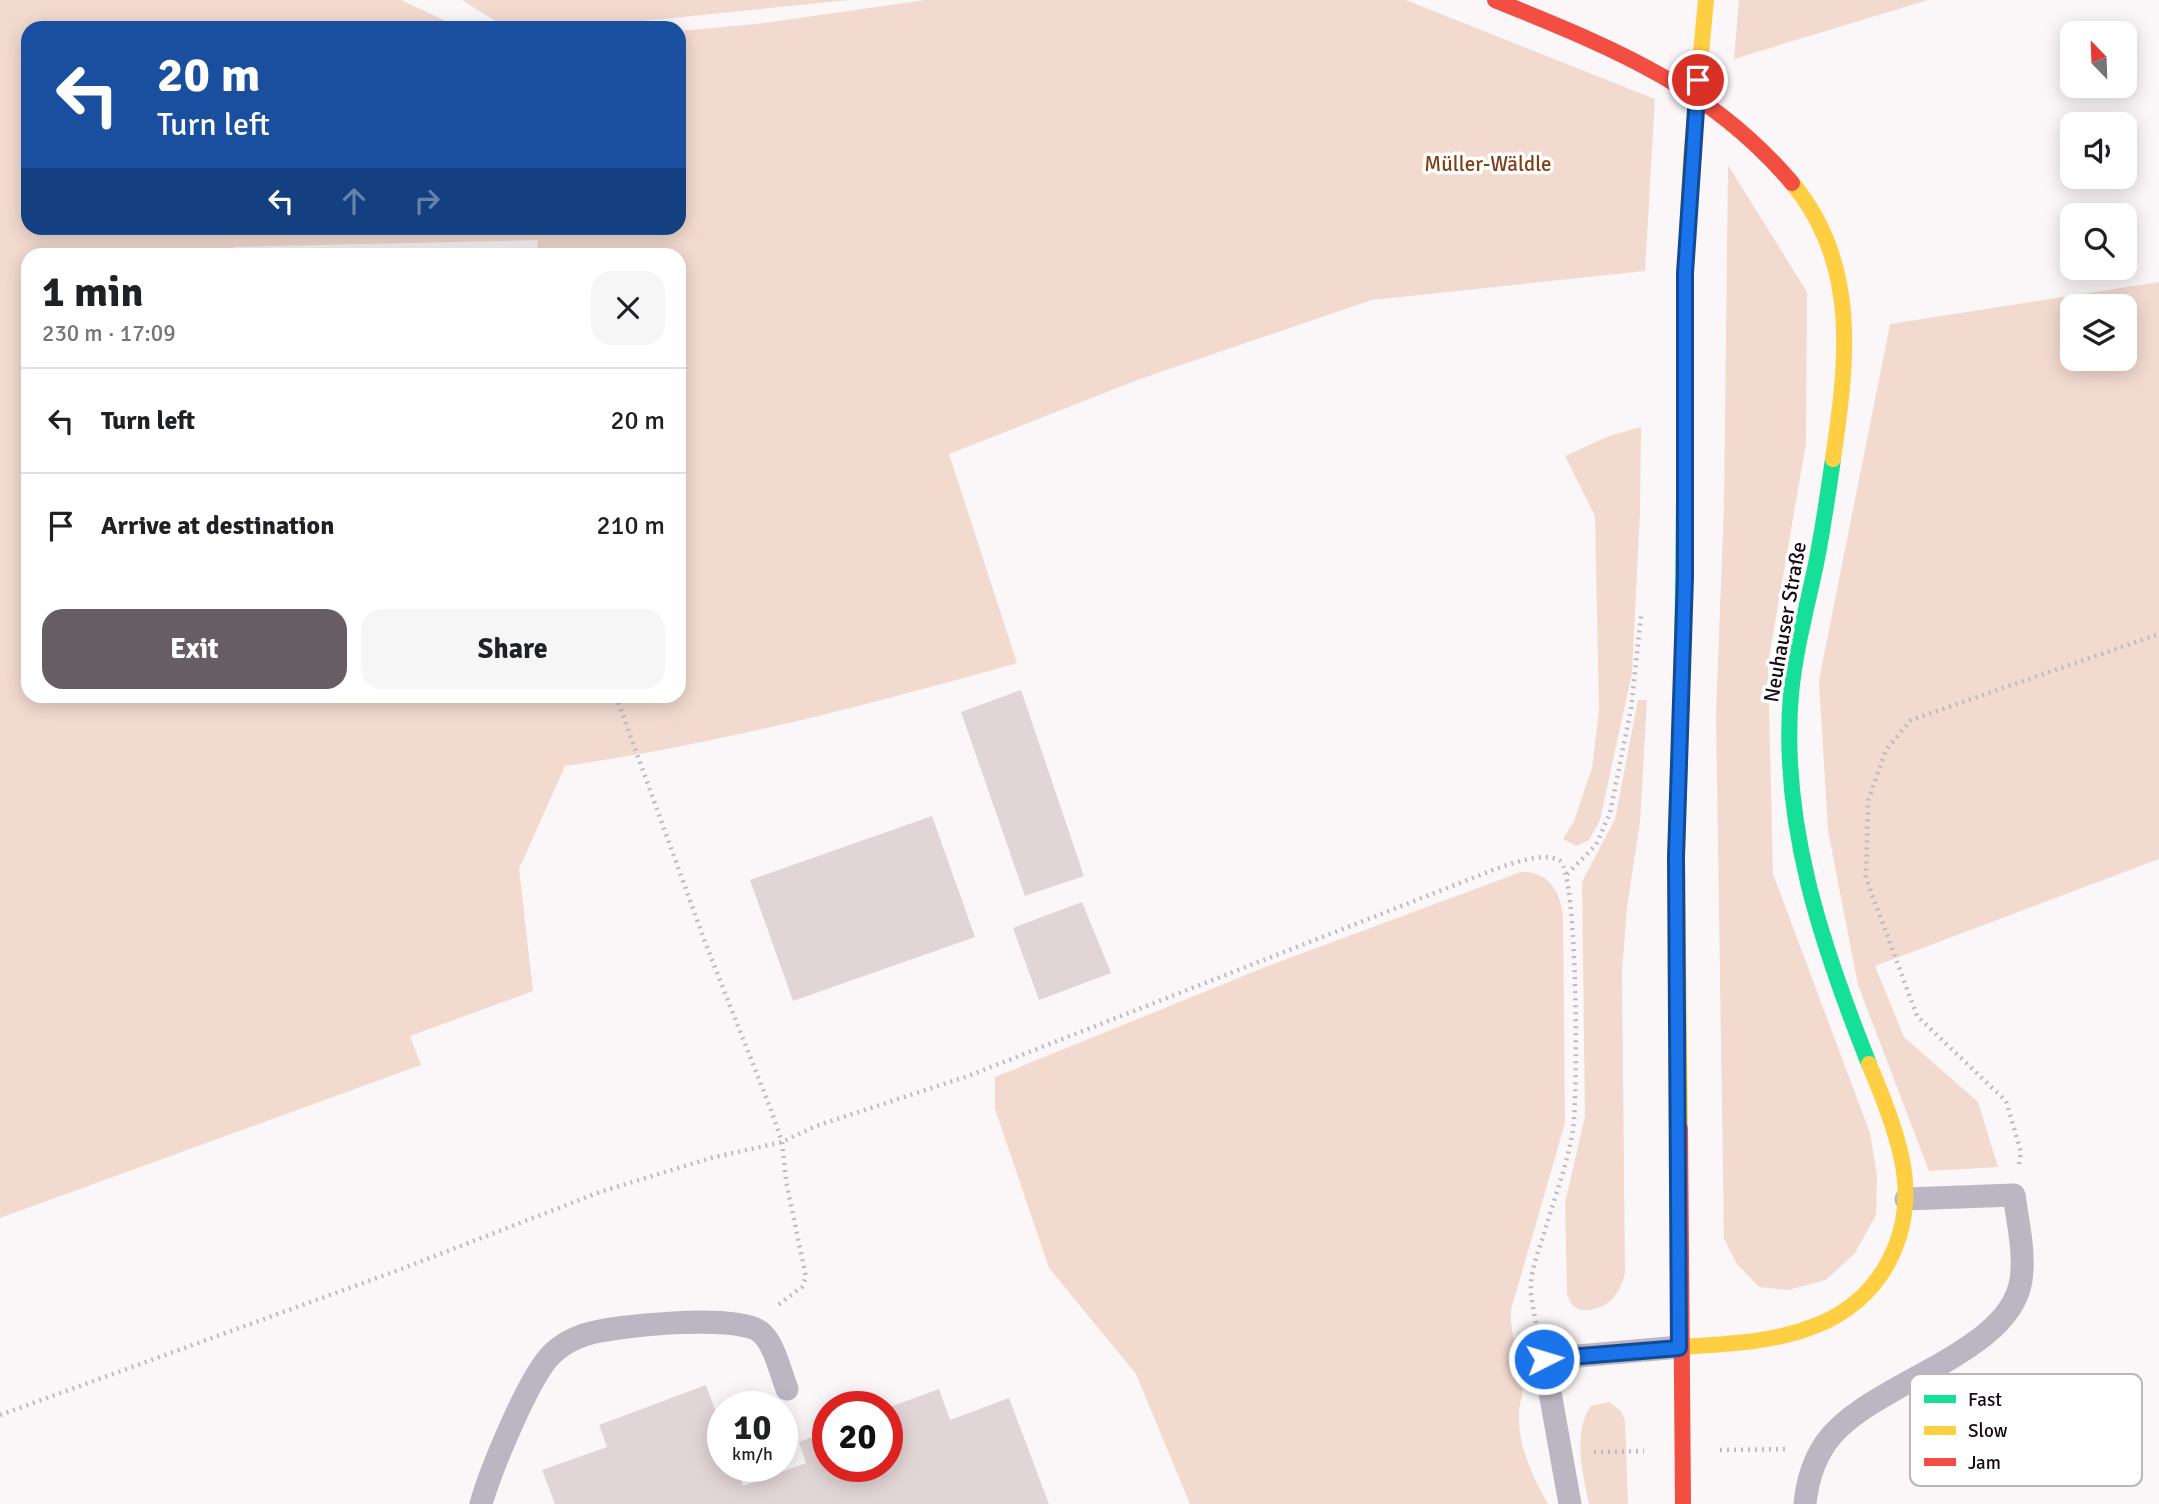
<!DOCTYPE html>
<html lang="en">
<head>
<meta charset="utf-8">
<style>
	body { margin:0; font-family:Signika,sans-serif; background:#f6f6f6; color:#202124; height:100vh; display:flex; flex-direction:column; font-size:26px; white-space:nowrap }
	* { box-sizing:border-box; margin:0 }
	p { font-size:23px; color:#757577 }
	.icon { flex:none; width:38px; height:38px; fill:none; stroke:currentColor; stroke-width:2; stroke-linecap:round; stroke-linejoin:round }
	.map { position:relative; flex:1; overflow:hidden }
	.side { position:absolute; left:21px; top:248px; width:665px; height:455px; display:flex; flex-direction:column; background:#fff; border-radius:21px; box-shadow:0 4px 18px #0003 }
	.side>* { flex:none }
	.banner { position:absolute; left:21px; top:21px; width:665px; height:214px; border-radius:21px; box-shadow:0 4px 18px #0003; background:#1a4fa0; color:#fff; overflow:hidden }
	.needle { width:46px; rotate:337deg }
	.controls { position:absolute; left:2060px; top:21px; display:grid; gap:14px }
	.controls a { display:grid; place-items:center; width:77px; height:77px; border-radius:14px; background:#fff; box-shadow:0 4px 18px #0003; font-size:35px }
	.speed { position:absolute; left:707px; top:1391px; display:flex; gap:14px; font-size:35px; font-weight:700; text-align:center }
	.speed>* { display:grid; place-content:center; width:91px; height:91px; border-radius:50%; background:#fff; box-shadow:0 4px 18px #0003; line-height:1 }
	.speed small { font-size:18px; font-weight:400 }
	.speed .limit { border:10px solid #d22; background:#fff; color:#111 }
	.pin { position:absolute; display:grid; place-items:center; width:60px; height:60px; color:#fff; margin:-30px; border:4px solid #fff; border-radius:50%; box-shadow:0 2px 7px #0007 }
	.me { position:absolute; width:77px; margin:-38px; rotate:85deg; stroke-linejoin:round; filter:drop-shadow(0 0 5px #0008) }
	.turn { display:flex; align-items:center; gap:24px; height:147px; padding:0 21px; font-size:32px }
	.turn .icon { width:91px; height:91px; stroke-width:2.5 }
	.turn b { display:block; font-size:49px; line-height:60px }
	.lanes { display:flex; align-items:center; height:66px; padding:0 21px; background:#0003; justify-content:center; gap:35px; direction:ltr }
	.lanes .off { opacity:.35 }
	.round { display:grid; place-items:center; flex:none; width:74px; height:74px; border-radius:21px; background:#f6f6f6 }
	.head { display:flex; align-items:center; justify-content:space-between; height:119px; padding:0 21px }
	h1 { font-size:42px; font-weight:800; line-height:52px }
	.cta { display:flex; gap:14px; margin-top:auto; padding:14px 21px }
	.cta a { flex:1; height:80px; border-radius:21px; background:#665e63; color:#fff; font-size:28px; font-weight:800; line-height:80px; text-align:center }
	.cta a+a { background:#f6f6f6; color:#202124 }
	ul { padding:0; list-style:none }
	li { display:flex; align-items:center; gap:21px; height:105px; padding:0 21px; border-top:2px solid #e0e0e0 }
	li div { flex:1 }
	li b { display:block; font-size:26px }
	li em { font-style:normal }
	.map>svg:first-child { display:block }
</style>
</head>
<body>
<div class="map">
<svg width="2159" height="1504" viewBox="0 0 2159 1504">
	<rect width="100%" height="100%" fill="#fbf7f9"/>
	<g fill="#f2dacf" fill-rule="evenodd">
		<path d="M0,0h401l60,28h-433v200h651v-197l77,-7 169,-24h481l249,99 -10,172 -273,29 -232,79 -191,75 68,209c-149,42 -299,81 -452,103l-46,103 14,122 -123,45 11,29 -421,153zM538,240l-2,15 143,1v440h-651v-440h205l1,-9z"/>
		<path d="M462,0h387l-275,28h-68z"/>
		<path d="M1739,0h189l-194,59z"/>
		<path d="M1728,165l79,127 -1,151 -38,220 5,211 97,259 7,43 -1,39 -21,38 -29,27 -38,10 -29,-3 -22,-23 -13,-25 -8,-524 8,-211z"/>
		<path d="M2159,282v577l-284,107 29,71 74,65 20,65 -69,4 -71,-186 -30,-154 -9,-151 71,-356zM2072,306h52v53h-52z"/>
		<path d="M1641,427l-1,85 -8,161 -32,147 -11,20 -12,6 -14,-7 11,-18 18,-53 7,-57 -4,-195 -30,-60 44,-20z"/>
		<path d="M1638,700h9l-7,122 -13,85 -5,64 3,302c-6,25 -19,38 -45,37l-8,-5 -5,-11 -2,-91 20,-87 -3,-234 33,-63z"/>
		<path d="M1521,872c28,-1 39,19 42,44l2,207 -54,187c-1,26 8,50 11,75 2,11 -4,21 -3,32 0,32 14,60 29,87h-358l-54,-130 -87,-106 -54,-159v-32l273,-111z"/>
		<path d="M1609,1402l12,9 4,9 3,84h-39c-6,-29 -17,-72 2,-98z"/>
	</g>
	<g fill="#e2d5d6">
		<path d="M1021,690l63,186 -59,20 -64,-184z"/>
		<path d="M932,816l43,121 -182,64 -43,-121z"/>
		<path d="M1082,902l29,71 -72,27 -26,-72z"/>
		<path d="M706,1385l17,46v35h13l7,20 63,-23 -7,-21 29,-11v35h59v-58l52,-19 11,31 59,-22 40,106h-494l-13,-34 65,-23 -8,-22z"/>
	</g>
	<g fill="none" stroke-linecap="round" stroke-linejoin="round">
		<g stroke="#bfb9c1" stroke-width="4.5" stroke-dasharray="2 5" stroke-linecap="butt">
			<path d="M616,696l89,246 66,168 11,32 4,39 20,96 -4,10 -24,18"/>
			<path d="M1567,874l29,-29 14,-32 21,-104 10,-93"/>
			<path d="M2019,1164l2,-12 -15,-51 -89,-85 -51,-138 2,-77 18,-51 25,-30 248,-86"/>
			<path d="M0,1415l396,-144 204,-79 111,-34 71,-16 34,-16 152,-50 520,-204c15,-6 57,-22 72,-11 18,14 18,237 13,269 -6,36 -20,72 -30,107 -5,15 -11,31 -12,47 -1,16 4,32 7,47"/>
			<path d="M1720,1450l68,-1"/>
			<path d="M1594,1452l50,-1"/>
		</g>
		<g stroke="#bcb6c2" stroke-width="23">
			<path d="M481,1504c9,-32 48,-128 71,-150 8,-8 20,-15 32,-19 30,-10 149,-21 175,-4 15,10 21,41 28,58"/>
			<path d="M1570,1504l-26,-145 136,-12"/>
			<path d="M1805,1504c2,-21 8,-42 20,-60 41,-61 185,-88 196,-164 4,-27 -3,-57 -7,-85l-108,4"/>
		</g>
		<g stroke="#16e098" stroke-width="16">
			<path d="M1833,459c-5,35 -10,70 -17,105 -9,43 -21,86 -25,130 -11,129 31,252 78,370"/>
			<path d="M1682,675l2,-179"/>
		</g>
		<g stroke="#ffcf43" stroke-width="16">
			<path d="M1792,183c68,81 55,180 41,276"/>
			<path d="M1680,1129l-3,-272 5,-182"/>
			<path d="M1680,1347c44,-3 90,-4 132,-20 70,-25 105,-95 90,-167 -7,-33 -20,-65 -33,-96"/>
		</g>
		<g stroke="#f24e42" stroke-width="16">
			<path d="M1495,0c115,47 214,85 297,183"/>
			<path d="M1680,1129l3,375"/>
		</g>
		<path stroke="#ffcf43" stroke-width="16" d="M1686,256l5,-98 15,-158"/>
		<path stroke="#f24e42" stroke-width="16" d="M1684,496l2,-240"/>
	</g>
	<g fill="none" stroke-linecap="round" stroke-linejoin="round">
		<defs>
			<path id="route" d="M1544,1359l135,-11 -3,-491 9,-280v-304l13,-193"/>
		</defs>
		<use href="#route" stroke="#114b97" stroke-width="18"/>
		<use href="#route" stroke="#1a73e8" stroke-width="12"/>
	</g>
	<g text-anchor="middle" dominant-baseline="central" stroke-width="7" stroke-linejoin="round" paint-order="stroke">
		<g font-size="21" fill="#7f3f16" stroke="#fff">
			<text x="1488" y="164">Müller-Wäldle</text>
		</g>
		<g font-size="21" fill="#160b12" stroke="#fff">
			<text transform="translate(1785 622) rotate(-80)">Neuhauser Straße</text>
		</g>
	</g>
	<rect x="1910" y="1374" width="232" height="112" rx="10" fill="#fff" stroke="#b9b6b8" stroke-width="2"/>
	<rect x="1924" y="1395" width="32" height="8" fill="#16e098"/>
	<rect x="1924" y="1426" width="32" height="9" fill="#ffcf43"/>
	<rect x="1924" y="1458" width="32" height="8" fill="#f24e42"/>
	<g font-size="19" fill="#160b12">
		<text x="1968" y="1406">Fast</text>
		<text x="1968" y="1437">Slow</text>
		<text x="1968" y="1469">Jam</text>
	</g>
</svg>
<div class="controls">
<a><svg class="needle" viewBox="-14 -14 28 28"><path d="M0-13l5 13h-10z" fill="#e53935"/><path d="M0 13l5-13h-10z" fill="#757577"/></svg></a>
<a><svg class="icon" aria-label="sound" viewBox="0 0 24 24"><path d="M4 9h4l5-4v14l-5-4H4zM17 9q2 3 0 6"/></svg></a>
<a><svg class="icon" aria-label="search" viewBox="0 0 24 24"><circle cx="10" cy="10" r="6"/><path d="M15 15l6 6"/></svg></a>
<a><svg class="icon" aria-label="layers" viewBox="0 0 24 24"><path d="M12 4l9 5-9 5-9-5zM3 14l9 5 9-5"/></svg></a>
</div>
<div class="speed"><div>10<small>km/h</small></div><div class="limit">20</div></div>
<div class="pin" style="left:1698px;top:80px;background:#d93025"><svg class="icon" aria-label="arrive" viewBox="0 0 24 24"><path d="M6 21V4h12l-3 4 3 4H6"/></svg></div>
<svg class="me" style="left:1544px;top:1359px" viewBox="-20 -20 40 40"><circle r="17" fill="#1a73e8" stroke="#fff" stroke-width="3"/><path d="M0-11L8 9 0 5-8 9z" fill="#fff"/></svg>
<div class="banner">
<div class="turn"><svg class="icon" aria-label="left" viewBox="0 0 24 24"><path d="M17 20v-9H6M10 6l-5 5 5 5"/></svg><div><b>20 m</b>Turn left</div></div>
<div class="lanes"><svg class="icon" aria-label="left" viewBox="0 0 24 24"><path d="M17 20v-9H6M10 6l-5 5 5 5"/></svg><svg class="icon off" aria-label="ahead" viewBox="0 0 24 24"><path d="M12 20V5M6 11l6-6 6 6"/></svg><svg class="icon off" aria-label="right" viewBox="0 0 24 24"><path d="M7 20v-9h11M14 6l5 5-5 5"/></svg></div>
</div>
<section class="side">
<div class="head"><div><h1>1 min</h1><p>230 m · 17:09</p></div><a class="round"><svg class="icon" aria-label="close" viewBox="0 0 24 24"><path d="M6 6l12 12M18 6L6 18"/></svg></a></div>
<ul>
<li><svg class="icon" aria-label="left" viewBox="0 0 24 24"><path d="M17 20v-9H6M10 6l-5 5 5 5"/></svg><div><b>Turn left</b></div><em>20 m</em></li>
<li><svg class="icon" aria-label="arrive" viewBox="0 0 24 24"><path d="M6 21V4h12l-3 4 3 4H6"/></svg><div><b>Arrive at destination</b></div><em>210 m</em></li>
</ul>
<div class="cta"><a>Exit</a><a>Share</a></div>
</section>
</div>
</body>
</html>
